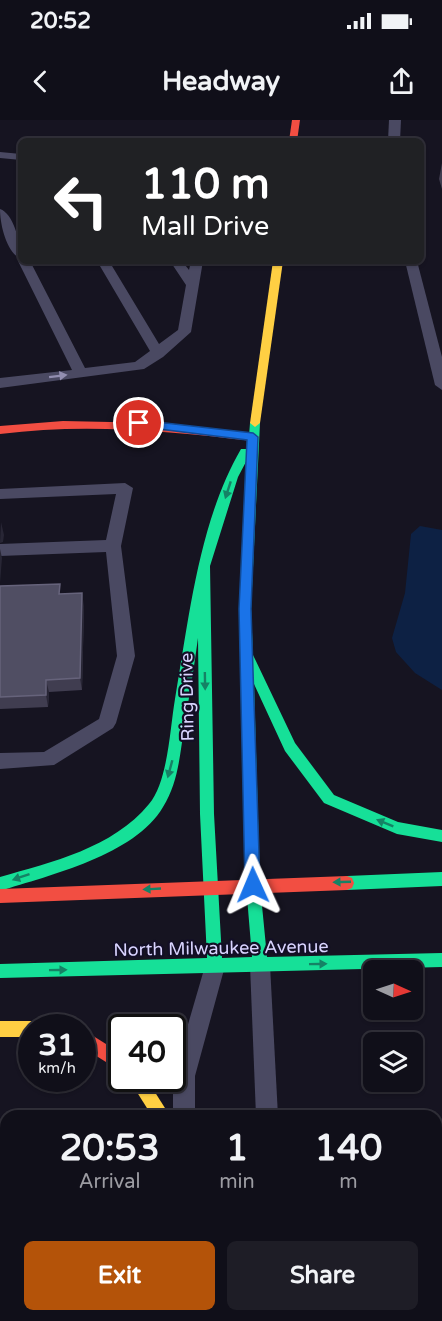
<!DOCTYPE html>
<html lang="en">
<head>
<meta charset="utf-8">
<style>
	body { margin:0; font-family:"Varela Round",sans-serif; background:#1e1d26; color:#f1f3f6; height:100vh; display:flex; flex-direction:column; font-size:22px; white-space:nowrap }
	* { box-sizing:border-box; margin:0 }
	p { font-size:20px; color:#9c9ca2 }
	.icon { flex:none; width:33px; height:33px; fill:none; stroke:currentColor; stroke-width:2; stroke-linecap:round; stroke-linejoin:round }
	.map { position:relative; flex:1; overflow:hidden }
	.panel { position:absolute; left:0px; top:990px; width:442px; height:212px; display:flex; flex-direction:column; background:#100f19; border-radius:18px 18px 0 0; box-shadow:0 2px 4px #0004,0 0 0 2px #302f38 }
	.panel>* { flex:none }
	.banner { position:absolute; left:18px; top:18px; width:406px; height:126px; border-radius:9px; box-shadow:0 2px 4px #0004,0 0 0 2px #302f38; background:#202124; color:#fff; overflow:hidden }
	.needle { width:39px; rotate:93deg }
	.controls { position:absolute; left:363px; top:840px; display:grid; gap:12px }
	.controls a { display:grid; place-items:center; width:60px; height:60px; border-radius:9px; background:#100f19; box-shadow:0 2px 4px #0004,0 0 0 2px #302f38; font-size:30px }
	.speed { position:absolute; left:18px; top:894px; display:flex; gap:12px; font-size:30px; font-weight:700; text-align:center }
	.speed>* { display:grid; place-content:center; width:78px; height:78px; border-radius:50%; background:#100f19; box-shadow:0 2px 4px #0004,0 0 0 2px #302f38; line-height:1 }
	.speed small { font-size:15px; font-weight:400 }
	.speed .limit { border:3px solid #111; border-radius:9px; background:#fff; color:#111 }
	.pin { position:absolute; display:grid; place-items:center; width:51px; height:51px; color:#fff; margin:-26px; border:3px solid #fff; border-radius:50%; box-shadow:0 2px 6px #0007 }
	.me { position:absolute; width:66px; margin:-33px; rotate:359deg; stroke-linejoin:round; filter:drop-shadow(0 0 4px #0008) }
	.turn { display:flex; align-items:center; gap:21px; height:126px; padding:0 24px; font-size:27px }
	.turn .icon { width:78px; height:78px; stroke-width:2.5 }
	.turn b { display:block; font-size:42px; line-height:51px }
	.eta { display:flex; justify-content:space-evenly; align-items:center; height:102px; text-align:center }
	.eta b { font-size:36px; font-weight:700; line-height:42px }
	.action { display:flex; gap:12px; margin-top:auto; padding:12px 24px }
	.action a { flex:1; height:69px; border-radius:9px; background:#b45309; color:#fff; font-size:24px; font-weight:700; line-height:69px; text-align:center }
	.action a+a { background:#1e1d26; color:#f1f3f6 }
	.status { display:flex; justify-content:space-between; align-items:center; height:42px; padding:0 30px; background:#100f19; direction:ltr }
	.status svg { height:16px; fill:currentColor }
	header { display:flex; justify-content:space-between; align-items:center; height:78px; padding:0 24px; background:#100f19; font-size:27px; font-weight:700 }
	.map>svg:first-child { display:block }
</style>
</head>
<body>
<div class="status"><b>20:52</b><svg viewBox="0 0 49 12"><path d="M0 12V9h3v3zM5 12V6h3v6zM10 12V3h3v9zM15 12V0h3v12zM26 1h20v11H26zM47 4h2v5h-2z"/></svg></div>
<header><svg class="icon" aria-label="back" viewBox="0 0 24 24"><path d="M15 5l-7 7 7 7"/></svg>Headway<svg class="icon" aria-label="share" viewBox="0 0 24 24"><path d="M12 15V3M7 8l5-5 5 5M5 13v7h14v-7"/></svg></header>
<div class="map">
<svg width="442" height="1201" viewBox="0 0 442 1201">
	<rect width="100%" height="100%" fill="#161421"/>
	<path fill="#0d2144" d="M420,406l22,4v160l-27,-17 -19,-21 -4,-14 13,-45 6,-59z"/>
	<g fill="none" stroke-linecap="round" stroke-linejoin="round">
		<g fill="#4a4962" fill-rule="evenodd">
			<path d="M389,0h12l-1,21h-12z"/>
			<path d="M0,32l21,2v6l-21,-2z"/>
			<path d="M0,89c15,5 21,38 21,52h9l55,107 50,-6 15,-11 -53,-90h12l50,83 19,-14 8,-45 -16,-24h12l7,9 2,-9h12l-12,71 -28,25 -19,12 -144,19v-10l72,-8 -54,-109 1,-3c-13,-8 -19,-34 -19,-49z"/>
			<path d="M405,141h12l25,96v33l-7,-5z"/>
			<path d="M125,363l8,5 -12,58 14,110 -19,67 -3,5 -59,37 -54,4v-16l44,-1 55,-33 18,-63 -11,-104 -106,4v-12l106,-4 10,-46 -116,5v-10z"/>
			<path d="M260,835l7,3 3,7 8,151h-22l-6,-151 3,-7z"/>
			<path d="M215,836l7,3 3,7 -30,110v40h-22v-40l32,-110 3,-7z"/>
			<path d="M6,1016v22l-6,1v-22z"/>
			<path d="M436,1185l6,2v14h-20v-5h14z"/>
			<path d="M195,1196h24l1,5h-24z"/>
			<rect x="265" y="1196" width="24" height="5"/>
		</g>
		<g fill="#16e098" fill-rule="evenodd">
			<path d="M255,299l5,4 -9,186 2,46 42,88 39,52 64,27 44,8v12l-45,-8 -73,-31 -39,-52 -31,-67 6,201 7,72 175,-4v14l-442,11v-14l207,-6 -7,-144 -2,-176c-4,30 -9,60 -14,90 -4,27 -6,55 -21,79 -28,48 -113,68 -163,84v-14c52,-15 113,-29 149,-73 19,-22 21,-76 26,-105 14,-81 24,-178 66,-250h7l2,-26zM248,338l-9,151 7,276 6,72 -30,1 -8,-144 -4,-248 28,-89z"/>
			<path d="M442,752v14l-95,4 -5,-2 -2,-5 2,-5 5,-2z"/>
		</g>
		<g fill="#ffcf43" fill-rule="evenodd">
			<path d="M273,141h10l-23,162 -5,4 -5,-4z"/>
			<path d="M0,901h32l6,2 1,5h-7v9h-32z"/>
			<path d="M128,958h18l24,38h-18z"/>
		</g>
		<g fill="#f24e42" fill-rule="evenodd">
			<path d="M292,0h8l-3,21h-8z"/>
			<path d="M63,301l95,2 95,10 6,4 -6,4c-85,-10 -168,-18 -253,-7v-8z"/>
			<path d="M347,756l5,2 2,5 -2,5 -5,2 -347,13v-14z"/>
			<path d="M82,909l40,25v18l-40,-25z"/>
		</g>
	</g>
	<g fill="#403d50">
		<path d="M442,43v26l-3,-10z"/>
		<path d="M0,466l61,8 23,12 -2,84 -33,2 -1,15 -48,2z"/>
	</g>
	<g fill="#282635">
		<path d="M1,402l3,13 -1,7 -3,1z"/>
		<path d="M0,429l2,9 -2,25z"/>
		<path d="M82,473l2,13 -2,84 -2,-12z"/>
		<path d="M46,560l3,12 -1,15 -2,-12z"/>
	</g>
	<g fill="#504e63" stroke="#66637b" stroke-width="1.5">
		<path d="M60,464l-1,10 23,-1 -2,85 -34,2v15l-46,2v-111z"/>
		<path d="M0,1104h6v92h134v5h-140z"/>
	</g>
	<defs><path id="oneway-solid" d="M-6-.8H1V-3.2L6.5 0L1 3.2V.8H-6Z" transform="scale(1.5)"/></defs>
	<use fill="#928eb0" href="#oneway-solid" transform="translate(58 256) rotate(-7)"/>
	<g fill="#158265">
		<use href="#oneway-solid" transform="translate(228 370) rotate(108)"/>
		<use href="#oneway-solid" transform="translate(205 561) rotate(89)"/>
		<use href="#oneway-solid" transform="translate(170 649) rotate(105)"/>
		<use href="#oneway-solid" transform="translate(385 703) rotate(-158)"/>
		<use href="#oneway-solid" transform="translate(21 757) rotate(161)"/>
		<use href="#oneway-solid" transform="translate(342 762) rotate(178)"/>
		<use href="#oneway-solid" transform="translate(152 769) rotate(177)"/>
		<use href="#oneway-solid" transform="translate(318 844) rotate(-1)"/>
		<use href="#oneway-solid" transform="translate(58 850) rotate(-1)"/>
	</g>
	<path fill="#1a73e8" stroke="#114b97" stroke-width="1.5" d="M139,300l114,13 5,4 -7,172 9,276 -7,7 -8,-7 -6,-276 8,-169 -112,-14v-5z"/>
	<g text-anchor="middle" dominant-baseline="central" stroke-width="4.5" stroke-linejoin="round" paint-order="stroke">
		<g font-size="18" fill="#d9d4ff" stroke="#130f26">
			<text transform="translate(187 577) rotate(-91)">Ring Drive</text>
			<text transform="translate(221 828) rotate(-1)">North Milwaukee Avenue</text>
		</g>
	</g>
</svg>
<div class="controls">
<a><svg class="needle" viewBox="-14 -14 28 28"><path d="M0-13l5 13h-10z" fill="#e53935"/><path d="M0 13l5-13h-10z" fill="#9c9ca2"/></svg></a>
<a><svg class="icon" aria-label="layers" viewBox="0 0 24 24"><path d="M12 4l9 5-9 5-9-5zM3 14l9 5 9-5"/></svg></a>
</div>
<div class="speed"><div>31<small>km/h</small></div><div class="limit">40</div></div>
<div class="pin" style="left:139px;top:303px;background:#d93025"><svg class="icon" aria-label="arrive" viewBox="0 0 24 24"><path d="M6 21V4h12l-3 4 3 4H6"/></svg></div>
<svg class="me" style="left:253px;top:765px" viewBox="-20 -20 40 40"><path d="M0-17L14 15 0 8-14 15z" fill="#1a73e8" stroke="#fff" stroke-width="4"/></svg>
<div class="banner">
<div class="turn"><svg class="icon" aria-label="left" viewBox="0 0 24 24"><path d="M17 20v-9H6M10 6l-5 5 5 5"/></svg><div><b>110 m</b>Mall Drive</div></div>
</div>
<section class="panel">
<div class="eta">
<div><b>20:53</b><p>Arrival</p></div>
<div><b>1</b><p>min</p></div>
<div><b>140</b><p>m</p></div>
</div>
<div class="action"><a>Exit</a><a>Share</a></div>
</section>
</div>
</body>
</html>
